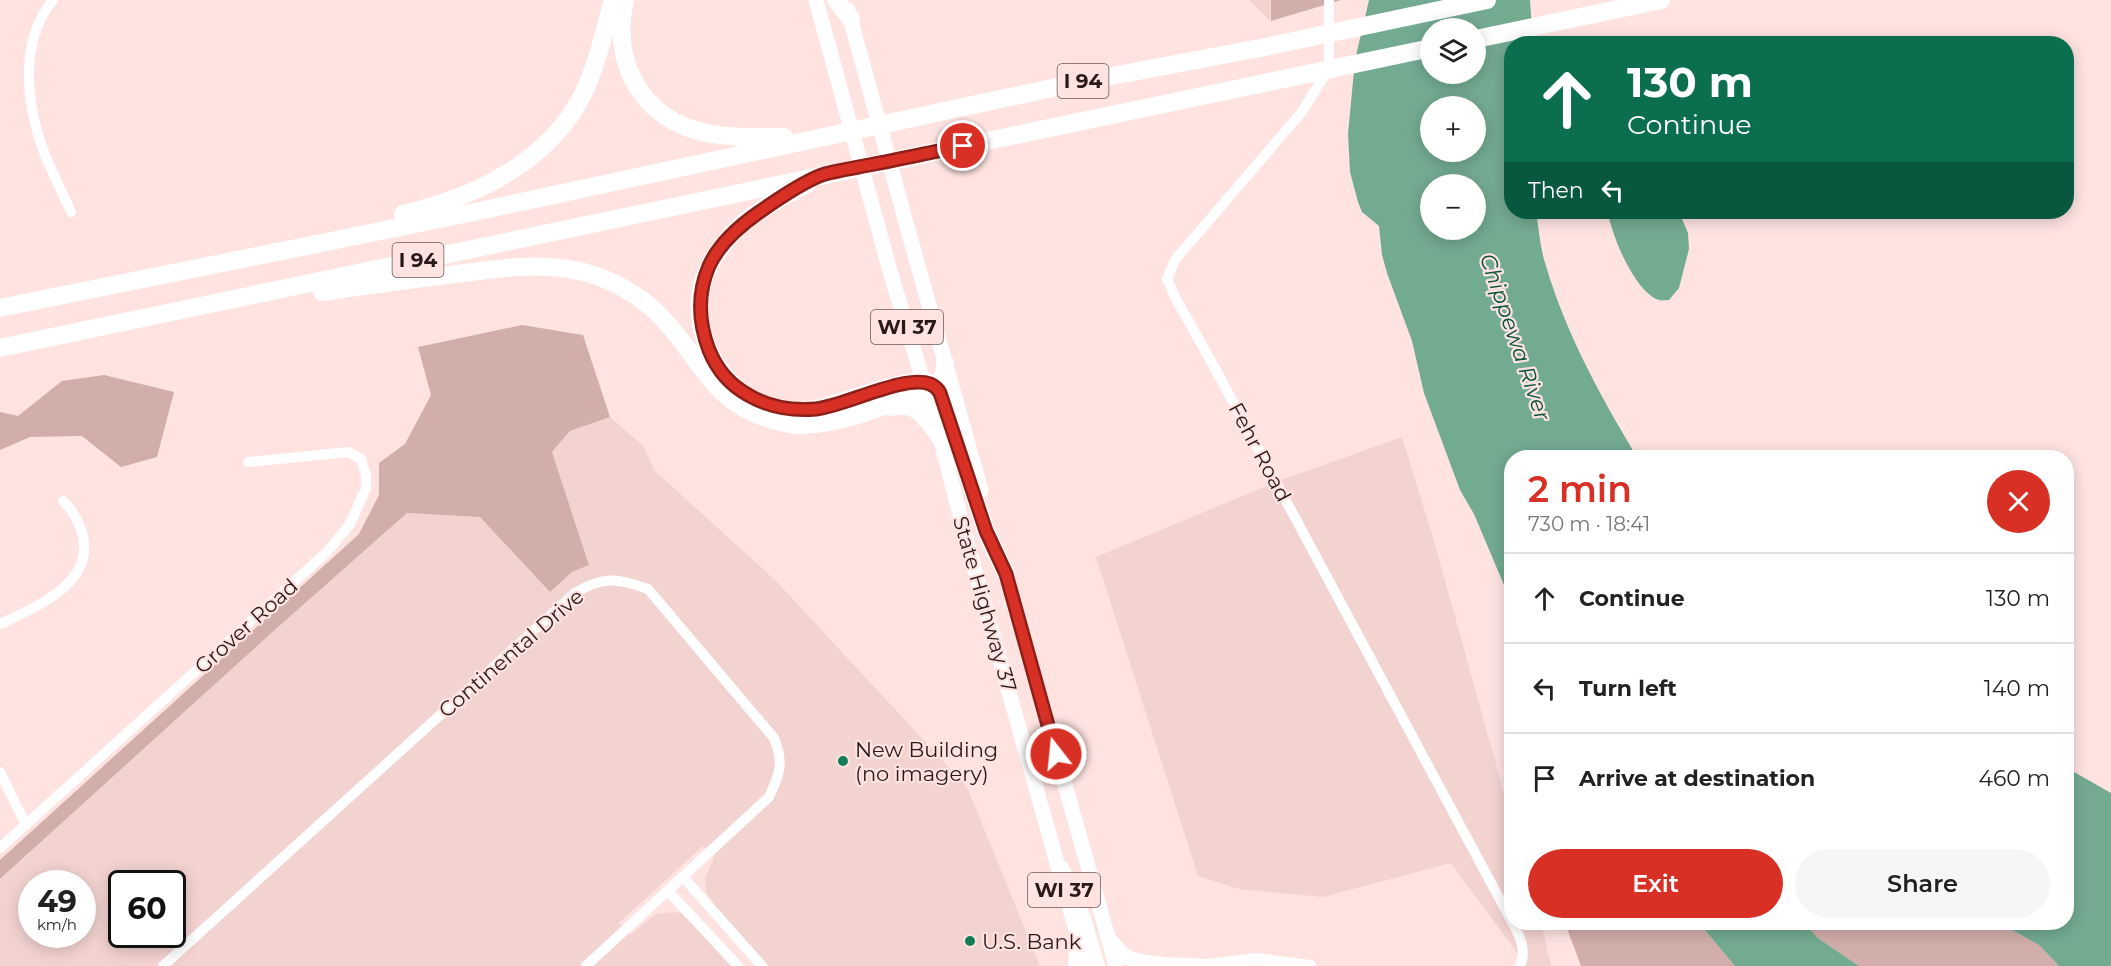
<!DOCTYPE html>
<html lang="en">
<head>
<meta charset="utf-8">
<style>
	body { margin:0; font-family:Montserrat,sans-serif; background:#f6f6f6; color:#222; height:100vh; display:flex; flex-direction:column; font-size:22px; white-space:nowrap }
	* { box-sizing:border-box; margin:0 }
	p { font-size:20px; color:#767676 }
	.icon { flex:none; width:33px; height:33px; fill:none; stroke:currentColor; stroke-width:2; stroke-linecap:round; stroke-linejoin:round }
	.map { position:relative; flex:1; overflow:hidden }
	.details { position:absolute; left:1504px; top:450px; width:570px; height:480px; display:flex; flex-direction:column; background:#fff; border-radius:24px; box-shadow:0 3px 15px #0003 }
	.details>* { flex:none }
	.banner { position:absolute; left:1504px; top:36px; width:570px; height:183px; border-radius:24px; box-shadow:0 3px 15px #0003; background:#0b6e4f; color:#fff; overflow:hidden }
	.buttons { position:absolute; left:1420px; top:18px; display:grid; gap:12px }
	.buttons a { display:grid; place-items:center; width:66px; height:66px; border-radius:50%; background:#fff; box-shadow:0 3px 15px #0003; font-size:30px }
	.speed { position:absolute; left:18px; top:870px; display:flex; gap:12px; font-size:30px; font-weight:700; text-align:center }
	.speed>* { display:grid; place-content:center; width:78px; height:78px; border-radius:50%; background:#fff; box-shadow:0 3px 15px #0003; line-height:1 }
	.speed small { font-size:15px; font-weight:400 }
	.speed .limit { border:3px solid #111; border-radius:9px; background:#fff; color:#111 }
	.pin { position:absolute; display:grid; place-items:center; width:51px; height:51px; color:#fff; margin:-26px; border:3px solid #fff; border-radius:50%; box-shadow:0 2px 6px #0007 }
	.me { position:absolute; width:66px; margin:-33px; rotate:344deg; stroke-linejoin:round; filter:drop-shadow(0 0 4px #0008) }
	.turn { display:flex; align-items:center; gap:21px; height:126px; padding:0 24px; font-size:27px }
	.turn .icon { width:78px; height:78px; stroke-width:2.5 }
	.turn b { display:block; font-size:42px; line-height:51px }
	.then { display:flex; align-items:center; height:57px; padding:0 24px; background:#0003; gap:12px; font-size:22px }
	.round { display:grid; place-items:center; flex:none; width:63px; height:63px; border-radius:32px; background:#f6f6f6 }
	.head { display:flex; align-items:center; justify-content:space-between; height:102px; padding:0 24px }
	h1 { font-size:36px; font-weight:600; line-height:45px; color:#d93025 }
	.action { display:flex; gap:12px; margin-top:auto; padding:12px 24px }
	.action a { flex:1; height:69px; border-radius:36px; background:#d93025; color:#fff; font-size:24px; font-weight:600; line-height:69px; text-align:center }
	.action a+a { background:#f6f6f6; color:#222 }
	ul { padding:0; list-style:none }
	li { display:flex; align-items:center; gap:18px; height:90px; padding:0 24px; border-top:2px solid #e0e0e0 }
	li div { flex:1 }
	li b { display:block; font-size:22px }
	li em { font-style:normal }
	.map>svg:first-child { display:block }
</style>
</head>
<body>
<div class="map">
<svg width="2111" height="966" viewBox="0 0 2111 966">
	<rect width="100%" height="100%" fill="#fee3e1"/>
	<g fill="#f3d3d0" fill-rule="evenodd">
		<path d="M1249,0h22l-1,21z"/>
		<path d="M610,417l33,29 12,25 121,110 191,206 73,179h-271l-53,-59 -10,-15 -1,-14 9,-20 -11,-12 -84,77 12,11 25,-20 21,-2 8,3 47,51h-732v-87l268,-243 139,-123 73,4 70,75 22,-20 17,-7 -37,-113 18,-21zM32,884h50v50h-50zM122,884h50v50h-50z"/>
		<path d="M1402,437l32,104 78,281v100l29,1 10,43h-31l2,-6 -71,-97 -128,34 -84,-8 -41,-13 -102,-319 180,-75z"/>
	</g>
	<g fill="#d2aeaa">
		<path d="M1271,0h70l-70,21z"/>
		<path d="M522,325l61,10 27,82 -40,14 -18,21 37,113 -17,7 -22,20 -70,-75 -73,-4 -139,123 -268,243v-19l359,-326 20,-39v-32l26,-19 26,-49 -13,-48z"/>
		<path d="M104,375l70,17 -17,65 -36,10 -39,-31 -52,1 -30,13v-38l18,4 44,-35z"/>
		<path d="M1565,923h134l36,43h-154z"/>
		<path d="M1804,923h195l40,22 20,21h-200l-41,-28z"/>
	</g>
	<g fill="#73ab91" fill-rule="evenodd">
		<path d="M1369,0h161l3,43 -21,1v168h24c3,17 4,37 10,54 20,68 55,131 91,191l-125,1v146l-38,-90 -14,-24 -36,-97 -12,-52 -25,-68 -5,-18 -3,-29 -17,-14 -4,-10 -8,-30 -2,-38 7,-74zM1431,28h45v46h-45zM1431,106h45v46h-45zM1431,184h45v46h-45z"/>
		<path d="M1608,212h71l9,21 1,16 -10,39 -10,12c-3,0 -7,1 -10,0 -24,-7 -48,-66 -51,-88z"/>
		<path d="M2067,768l44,25v173h-52l-20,-21 -40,-22 68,-1z"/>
		<path d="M1699,923h105l14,15 41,28h-124z"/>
	</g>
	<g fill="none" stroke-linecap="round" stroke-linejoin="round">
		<g stroke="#fff" stroke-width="10">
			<path d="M53,0c-29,35 -28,85 -17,127 7,29 23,58 35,85"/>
			<path d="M1329,0v69l-28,44 -126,147 -8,19 9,20 35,62 301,561"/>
			<path d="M0,624c34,-16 97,-41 82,-91 -4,-13 -9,-23 -19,-32"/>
			<path d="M0,772l26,53"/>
			<path d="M0,848l327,-296 23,-28 16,-36v-13l-5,-16 -13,-7 -100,10"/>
			<path d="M683,877l79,89"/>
			<path d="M668,891l70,75"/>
			<path d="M1512,922c8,14 15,29 8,44"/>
			<path d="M163,966l412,-373c28,-17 43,-15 73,-4l126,149c10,24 6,36 -5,59l-183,169"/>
		</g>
		<g stroke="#fff" stroke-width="12">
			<path d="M1063,867l22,51 14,48"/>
			<path d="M1074,966l1,-12 4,-11"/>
			<path d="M1201,966l55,-7 54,7"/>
		</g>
		<g stroke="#fff" stroke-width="15">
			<path d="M816,0l74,271 50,166 26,102 120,427"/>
			<path d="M848,10l63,231 70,249"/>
			<path d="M1003,565l113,401"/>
			<path d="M1111,941c5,6 10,13 18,17 20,8 51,7 73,8"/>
		</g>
		<g stroke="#fff" stroke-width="18">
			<path d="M625,0c-14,62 16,119 81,133 25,5 52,4 78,4"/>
			<path d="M836,0l15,19"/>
			<path d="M1476,39l185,-39"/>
			<path d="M807,184c-27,14 -56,29 -76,51 -12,14 -23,29 -28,47 -13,48 14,106 63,123 16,5 37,7 54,3 25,-5 90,-33 111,-24 8,4 10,11 13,18l42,129 20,43"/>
			<path d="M403,214c69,-16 145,-51 179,-118 15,-30 22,-64 31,-96"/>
			<path d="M322,292c39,-6 78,-11 117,-16 52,-6 107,-18 158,0 27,10 49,24 68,45 36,39 50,84 108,99 10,3 21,6 31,5 42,-2 84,-21 123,-34 13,-7 19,-13 18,-28"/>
			<path d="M0,308l479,-97 601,-129 180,-34 227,-48"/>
			<path d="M0,348l1431,-300"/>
			<path d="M890,407c28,-6 36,11 50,30"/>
		</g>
	</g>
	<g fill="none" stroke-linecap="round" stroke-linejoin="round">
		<defs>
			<path id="route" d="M963,146c-31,6 -62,13 -94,19 -14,3 -30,5 -44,9 -20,6 -50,27 -67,39 -20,14 -39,31 -49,53 -12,28 -11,55 0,84 8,20 22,36 41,46 21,12 42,15 66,13 29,-3 89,-35 114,-25 5,2 8,5 10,9l46,138 20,43 50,180"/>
		</defs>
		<use href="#route" stroke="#8d1f18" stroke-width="15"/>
		<use href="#route" stroke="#d93025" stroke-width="10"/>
	</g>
	<g fill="#127e59" stroke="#fee3e1" stroke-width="2">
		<circle cx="843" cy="761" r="6"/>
		<circle cx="970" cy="941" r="6"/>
	</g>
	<g text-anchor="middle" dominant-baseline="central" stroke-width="4.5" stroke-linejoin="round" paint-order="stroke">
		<g fill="#fee3e1" stroke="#6a5755" stroke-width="1.5">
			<rect x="1057.5" y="64" width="51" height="34" rx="4.5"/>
			<rect x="392.5" y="243" width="51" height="34" rx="4.5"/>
			<rect x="871" y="310" width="72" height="34" rx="4.5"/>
			<rect x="1028" y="873" width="72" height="34" rx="4.5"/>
		</g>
		<g font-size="20" font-weight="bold" fill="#2a1b19">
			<text x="1083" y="81">I 94</text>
			<text x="418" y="260">I 94</text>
			<text x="907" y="327">WI 37</text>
			<text x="1064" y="890">WI 37</text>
		</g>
		<g font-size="21" fill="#2a1b19" stroke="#fee3e1">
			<text transform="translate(1260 452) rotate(62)">Fehr Road</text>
			<text transform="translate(985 604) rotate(74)">State Highway 37</text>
			<text transform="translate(246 626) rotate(-42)">Grover Road</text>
			<text transform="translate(511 653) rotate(-41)">Continental Drive</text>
		</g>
		<g font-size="21" fill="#2a1b19" stroke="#fee3e1" text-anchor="start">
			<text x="855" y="749">New Building<tspan x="855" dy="24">(no imagery)</tspan></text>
			<text x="982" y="941">U.S. Bank</text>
		</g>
		<g font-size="22" font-style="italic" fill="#09533a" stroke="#fee3e1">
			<text transform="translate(1515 337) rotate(71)">Chippewa River</text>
		</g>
	</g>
</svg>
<div class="buttons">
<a><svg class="icon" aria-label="layers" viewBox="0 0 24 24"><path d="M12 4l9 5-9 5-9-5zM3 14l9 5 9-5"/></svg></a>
<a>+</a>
<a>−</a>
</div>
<div class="speed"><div>49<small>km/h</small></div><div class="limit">60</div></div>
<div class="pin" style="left:963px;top:146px;background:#d93025"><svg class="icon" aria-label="arrive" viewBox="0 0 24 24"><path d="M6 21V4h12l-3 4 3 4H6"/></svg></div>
<svg class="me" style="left:1056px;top:754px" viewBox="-20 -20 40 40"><circle r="17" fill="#d93025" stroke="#fff" stroke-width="3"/><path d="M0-11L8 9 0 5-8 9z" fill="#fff"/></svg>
<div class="banner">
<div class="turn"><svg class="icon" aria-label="ahead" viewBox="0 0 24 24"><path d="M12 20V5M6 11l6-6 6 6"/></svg><div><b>130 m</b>Continue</div></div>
<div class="then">Then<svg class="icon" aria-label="left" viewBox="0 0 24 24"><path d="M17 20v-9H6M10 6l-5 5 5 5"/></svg></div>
</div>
<section class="details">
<div class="head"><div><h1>2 min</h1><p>730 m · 18:41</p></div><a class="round" style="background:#d93025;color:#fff"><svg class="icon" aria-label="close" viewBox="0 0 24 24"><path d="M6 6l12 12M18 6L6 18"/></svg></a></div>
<ul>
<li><svg class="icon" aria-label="ahead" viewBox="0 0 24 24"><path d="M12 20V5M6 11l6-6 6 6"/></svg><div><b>Continue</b></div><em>130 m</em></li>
<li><svg class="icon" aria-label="left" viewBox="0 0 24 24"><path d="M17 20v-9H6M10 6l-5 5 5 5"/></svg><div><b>Turn left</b></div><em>140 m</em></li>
<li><svg class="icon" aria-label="arrive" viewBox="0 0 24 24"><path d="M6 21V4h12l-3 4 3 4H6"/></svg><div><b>Arrive at destination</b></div><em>460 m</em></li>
</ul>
<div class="action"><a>Exit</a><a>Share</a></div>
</section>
</div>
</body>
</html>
